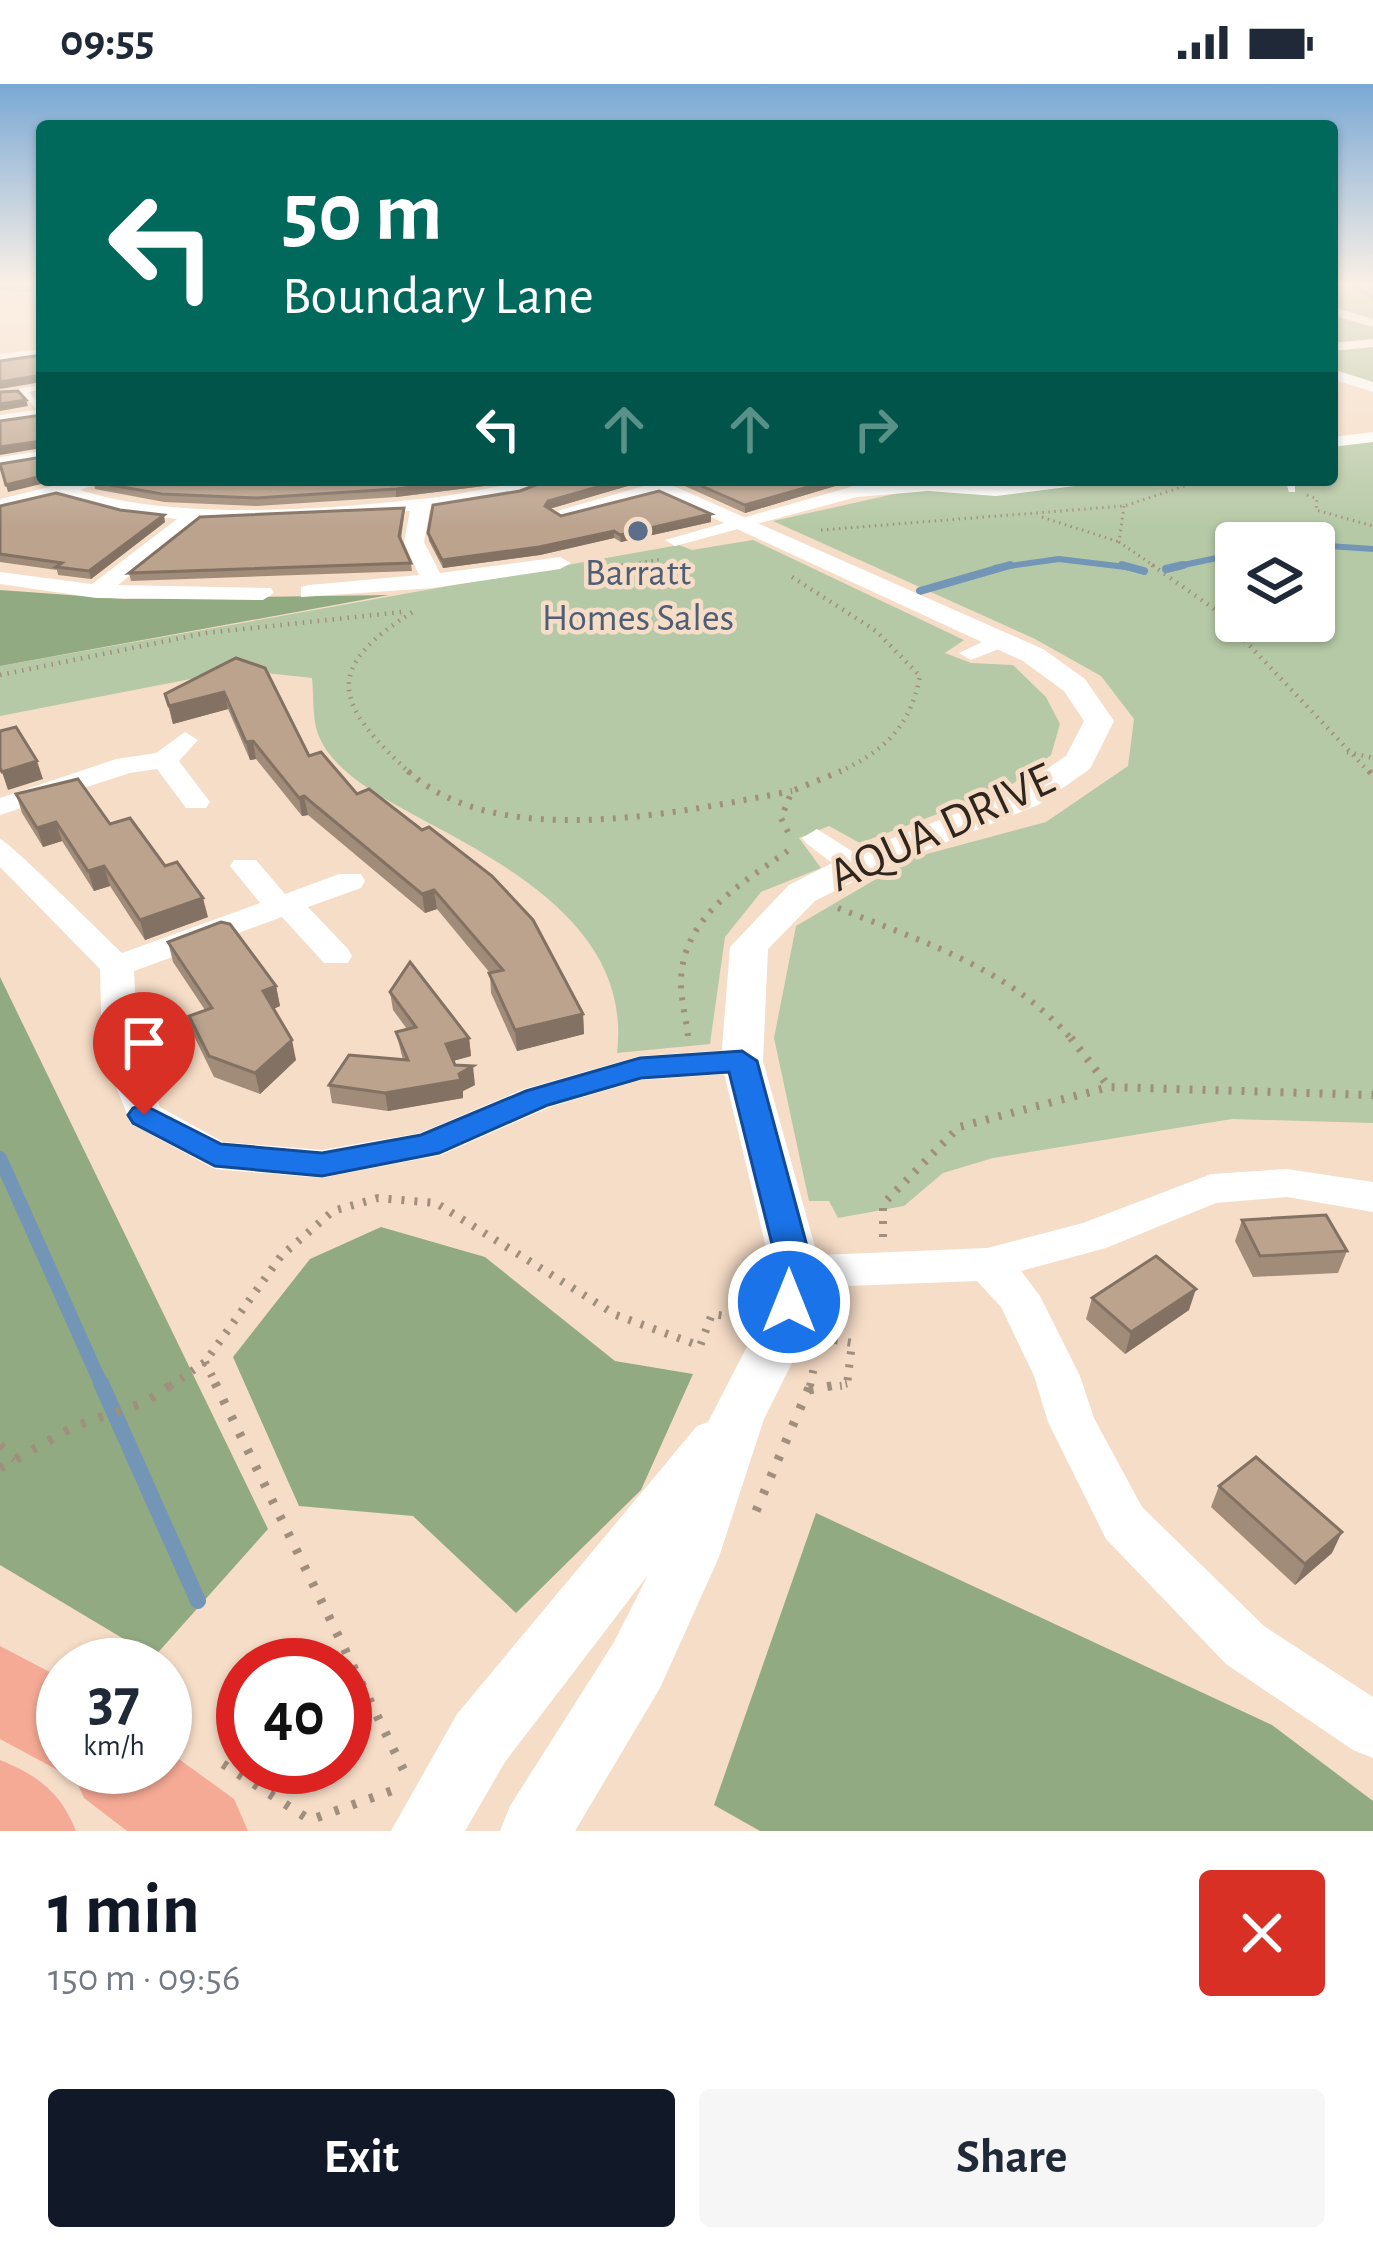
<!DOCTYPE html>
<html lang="en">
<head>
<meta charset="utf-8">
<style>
	body { margin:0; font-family:"Alegreya Sans",sans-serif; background:#f6f6f7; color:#1f2937; height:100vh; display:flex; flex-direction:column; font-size:45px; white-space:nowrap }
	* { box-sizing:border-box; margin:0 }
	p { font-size:39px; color:#747a83 }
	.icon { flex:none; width:66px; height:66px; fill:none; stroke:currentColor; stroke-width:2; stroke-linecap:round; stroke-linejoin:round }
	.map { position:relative; height:1747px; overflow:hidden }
	.drawer { display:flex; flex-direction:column; background:#fff; flex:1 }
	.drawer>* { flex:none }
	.hud { position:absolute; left:36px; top:36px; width:1302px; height:366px; border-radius:12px; box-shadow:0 3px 9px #0004; background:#00695c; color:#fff; overflow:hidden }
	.buttons { position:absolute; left:1215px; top:438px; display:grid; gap:24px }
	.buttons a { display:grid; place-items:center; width:120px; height:120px; border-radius:12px; background:#fff; box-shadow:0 3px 9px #0004; font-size:60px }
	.speed { position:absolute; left:36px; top:1554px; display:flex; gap:24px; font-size:60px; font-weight:700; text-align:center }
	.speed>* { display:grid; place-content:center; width:156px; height:156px; border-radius:50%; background:#fff; box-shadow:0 3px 9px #0004; line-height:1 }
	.speed small { font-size:30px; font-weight:400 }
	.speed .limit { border:18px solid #d22; background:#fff; color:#111 }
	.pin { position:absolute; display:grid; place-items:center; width:102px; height:102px; color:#fff; margin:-123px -51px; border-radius:50% 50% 50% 0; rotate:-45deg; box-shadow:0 0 12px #0007 }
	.pin .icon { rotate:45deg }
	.me { position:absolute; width:132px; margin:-66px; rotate:0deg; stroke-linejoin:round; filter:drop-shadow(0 0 9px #0008) }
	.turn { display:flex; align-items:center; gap:42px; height:252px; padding:0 48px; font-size:54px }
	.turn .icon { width:156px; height:156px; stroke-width:2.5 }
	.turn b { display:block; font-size:84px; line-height:102px }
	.lanes { display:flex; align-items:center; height:114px; padding:0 48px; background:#0003; justify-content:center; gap:60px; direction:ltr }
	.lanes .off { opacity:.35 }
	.round { display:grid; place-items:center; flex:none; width:126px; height:126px; border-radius:12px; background:#f6f6f7 }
	.headline { display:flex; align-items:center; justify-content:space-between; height:204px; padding:0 48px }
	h1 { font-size:72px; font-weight:600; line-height:90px; color:#111827 }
	.button { display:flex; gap:24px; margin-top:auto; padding:24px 48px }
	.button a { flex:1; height:138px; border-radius:12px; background:#111827; color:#fff; font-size:48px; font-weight:600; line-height:138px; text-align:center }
	.button a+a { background:#f6f6f7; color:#1f2937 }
	.status { display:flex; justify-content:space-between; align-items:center; height:84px; padding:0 60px; background:#fff; direction:ltr }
	.status svg { height:33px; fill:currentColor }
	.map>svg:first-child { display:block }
</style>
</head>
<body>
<div class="status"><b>09:55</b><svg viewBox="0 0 49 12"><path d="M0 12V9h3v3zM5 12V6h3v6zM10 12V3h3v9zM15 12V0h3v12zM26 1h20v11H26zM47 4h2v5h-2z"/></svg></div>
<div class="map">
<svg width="1373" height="1747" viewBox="0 0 1373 1747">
	<rect width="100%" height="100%" fill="#f6ddc7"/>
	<g fill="#b5c9a6" fill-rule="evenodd">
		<path d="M1332,201h41v97l-41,-7z"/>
		<path d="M1373,355v684l-141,-4 -239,39 -50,15 -39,33 -66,12 -9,-17h-20l-35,-163 22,-112 116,-68 134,-36 82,-56 6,-47 -33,-43 -66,-37 -262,-118 144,-32 71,5 99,-14h245v-36zM1236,459h78v78h-78z"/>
		<path d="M753,456l211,100 -19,13 26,10 42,2 33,32 14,27 -9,31 -44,33 -147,55 -31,-17 -30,12 22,30 -60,24 -36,45 -15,107 -93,9c15,-124 -108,-187 -201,-237 -33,-18 -84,-44 -98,-82 -6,-16 -4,-39 -6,-56l-75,-8 -237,46v-50l679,-121 13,5z"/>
	</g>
	<g fill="#92aa81">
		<path d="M0,506l124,9 265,-4 -389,71z"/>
		<path d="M0,893l268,552 -114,128 -154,-92z"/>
		<path d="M381,1143l104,30 130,104 78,13 -52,116 -125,123 -103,-97 -114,-10 -66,-149 77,-98z"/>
		<path d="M816,1429l456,212 101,76v30h-613l-46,-26z"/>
	</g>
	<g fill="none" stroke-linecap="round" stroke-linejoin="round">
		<path stroke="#7396b7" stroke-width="4.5" d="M1353,201l20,12"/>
		<g stroke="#7396b7" stroke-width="6">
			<path d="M1314,461l59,4"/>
			<path d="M995,484l64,-9 75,9"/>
			<path d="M1169,484l67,-14"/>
		</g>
		<g stroke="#7396b7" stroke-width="8">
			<path d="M1122,481l22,6"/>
			<path d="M1166,485l17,-4"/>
			<path d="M920,507l90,-26"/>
		</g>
		<path stroke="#7396b7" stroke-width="14" d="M0,1074l102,228"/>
		<path stroke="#7396b7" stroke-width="16" d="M101,1299l97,218"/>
		<g stroke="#a18f7e" stroke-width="3" stroke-dasharray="1.5 4.5" stroke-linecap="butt">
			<path d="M1307,411l10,4 -1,11 57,16"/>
			<path d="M1124,422l-5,36 38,26"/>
			<path d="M1042,433l77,25"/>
			<path d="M821,446l303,-24 79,-26"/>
			<path d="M610,484l51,-9"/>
		</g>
		<g stroke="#a18f7e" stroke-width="4.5" stroke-dasharray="1.5 6" stroke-linecap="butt">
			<path d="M1152,481l65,46 154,163"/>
			<path d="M585,489l41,-8"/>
			<path d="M792,493l84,54 44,45c-10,53 -38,77 -86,98"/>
			<path d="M0,591l206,-42 196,-21"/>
			<path d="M1347,668l26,6"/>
			<path d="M411,690c-75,-69 -92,-105 5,-164"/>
		</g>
		<g stroke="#a18f7e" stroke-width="6" stroke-dasharray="3 9" stroke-linecap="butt">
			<path d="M408,687c89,83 277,40 384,20"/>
			<path d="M1369,687l4,5"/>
			<path d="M788,748l-7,-14 11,-27 49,-20"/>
			<path d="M838,824c85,34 174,61 235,133"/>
			<path d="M688,952c-2,-18 -8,-40 -7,-58 4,-64 62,-95 108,-128"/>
		</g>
		<g stroke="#a18f7e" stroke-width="8" stroke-dasharray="3 10" stroke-linecap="butt">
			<path d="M1071,954l38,49"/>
			<path d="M883,1153v-33l76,-77 150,-40 264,8"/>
			<path d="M822,1254l30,5 -5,42 -7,1"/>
			<path d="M205,1278l12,24"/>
			<path d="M170,1302l35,-24 76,-106 52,-45 45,-13 58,5 180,112 84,31 12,-32 27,4"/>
			<path d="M810,1302l5,-24"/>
		</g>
		<g stroke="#a18f7e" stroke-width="9" stroke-dasharray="4.5 14" stroke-linecap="butt">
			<path d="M215,1299l191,392"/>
			<path d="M809,1306l38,-7"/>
			<path d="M0,1361l15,14"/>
			<path d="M0,1384l75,-42 71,-24 28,-19"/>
			<path d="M756,1427l55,-128"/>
			<path d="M223,1680l87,56 81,-29"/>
		</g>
		<g fill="#fff" fill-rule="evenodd">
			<path d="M42,301v4l-13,3 13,16v7l-21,-22 -21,3v-4z"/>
			<path d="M657,396h18l-23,7 -5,-3z"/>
			<path d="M1285,396h10v12h-6z"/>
		</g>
		<g fill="#fff" fill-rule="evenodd">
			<path d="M1332,223l41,12v8l-41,-12z"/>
			<path d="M1373,255v8l-41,4v-8z"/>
			<path d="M42,265v8l-42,5v-8z"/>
			<path d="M1332,285l41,13v10l-41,-13z"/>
			<path d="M42,325v10l-42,6v-10z"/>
			<path d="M1373,348v10l-41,5v-10z"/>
			<path d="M42,367v10l-42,6v-10z"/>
			<path d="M77,396h31l-28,10c100,32 254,19 358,7 40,-5 78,-17 118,-17l-37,14 -89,15 -6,33 16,31 120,-16 11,6 -11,6 -127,19 -132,9v-10l8,-2 110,-10 -15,-33 6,-31 -210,9 -82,65 153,3 3,5 -11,7 -167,-2 -96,-14v-12l92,12 85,-65 -54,-6 -65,-17 -58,15v-12z"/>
			<path d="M922,396l74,4 88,-4 -9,6 -79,10 -68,-5 -71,6 -182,49 -10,-6 189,-54z"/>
			<path d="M658,398l7,2v8l-105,27 -10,-6z"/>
			<path d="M1001,549l12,7 -4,5 -38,15 -12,-7z"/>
			<path d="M185,648l13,8 -19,21 31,41 -4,6h-20l-29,-39 -27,4 -130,42v-17l116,-39 40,-6z"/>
			<path d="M817,745l49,31 4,6 -4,6h-22l-37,-28 -5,-6z"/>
			<path d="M0,755c10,3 105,98 122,114l138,-50 -30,-37 4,-6h22l29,34 54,-20h22l4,7 -4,7 -53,19 40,42 4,7 -4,7h-24l-42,-46 -148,54 4,81 22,55 63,35 99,8 98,-17 104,-44 116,-33 102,-7 13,4 5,8 -5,8 -13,4 -101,7 -91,27 -109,48 -119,23 -107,-9 -84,-45 -29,-72 -2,-83 -100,-102z"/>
			<path d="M1287,1085l86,13v30l-86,-15 -71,6 -110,45 -85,23 19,25 40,80 14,42 48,89 122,119 109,71v61l-20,-8 -127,-86 -120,-125 -58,-117 -14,-46 -33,-69 -24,-26 -180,7 -15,-4 -6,-12 6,-12 15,-4 190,-8 96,-25 128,-49z"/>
		</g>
		<path fill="#fff" fill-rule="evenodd" d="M631,396h29l383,169 42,30 29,42 -24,48 -52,36 -170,69 -53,27 -47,48 -5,112 59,211 -14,59 -44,88 -45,138 -59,131 -85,143h-75l10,-25 104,-164 34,-67 -143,187 -40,69h-74l66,-117 240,-288 11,-4 48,-93 16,-57 -51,-211 9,-114 59,-62 53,-27 172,-67 52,-35 18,-35 -20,-30 -41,-30z"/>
		<g fill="#f5aa95" fill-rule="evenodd">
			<path d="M0,1562l63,33v88h102v-18l69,50 14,32h-121l-43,-33 -13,-29 -8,4 -63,-34z"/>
			<path d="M0,1676c39,16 60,32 76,71h-76z"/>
		</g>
	</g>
	<g fill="#a18c7a">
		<path d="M0,201h42v7l-42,-2z"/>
		<path d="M98,396h433l-135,17 -139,9 -93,-4 -69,-13 -1,-7z"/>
		<path d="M549,396h82v5l-82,24 12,7 150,-2v8l-90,20 -7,-4 -74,17 -97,13 -14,-27 -1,-8 92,-42z"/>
		<path d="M677,396h178l-110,33 -67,-30z"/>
		<path d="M0,422l165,16 -74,57 -33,-4 -1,-5 -57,-8z"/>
		<path d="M404,424v8l-3,24 10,23 1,8 -281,10 -2,-8z"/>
		<path d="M236,574l73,98 48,38 226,220 1,20 -67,17 -26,-58 -1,-20 -53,-64 -12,4 -117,-98 -6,1 -46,-57 -6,1 -22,-51 -55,15 -8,-30z"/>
		<path d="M16,710l94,30 55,42 43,51 -63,23 -35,-54 -16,5 -32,-50 -19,6 -21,-34z"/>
		<path d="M168,858l108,44 4,20 -6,3 22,51 -36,34 -46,-17 -20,-41 -5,-20 16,-6 -32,-48z"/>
		<path d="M390,908l79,46 2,18 -18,5 2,4 20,20 -12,6v7l-75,13 -56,-8 -3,-18 74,-25 -7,-28 11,-3 -14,-19z"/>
		<path d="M1242,1136l105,31 -9,22 -85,4 -18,-36z"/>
		<path d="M1092,1214l97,12 -64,44 -39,-35z"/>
		<path d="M1219,1402l113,67 -37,32 -84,-78z"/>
	</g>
	<g fill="#837263">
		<path d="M42,291v7l-42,7v-7z"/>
		<path d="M26,316l2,6 -28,5v-7z"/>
		<path d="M42,357v7l-42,7v-8z"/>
		<path d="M42,392v4h16l-50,12 -2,-7z"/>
		<path d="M471,396h60l-135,17v-8z"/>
		<path d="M623,396h8v5l-82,24 -4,-3 3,-5z"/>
		<path d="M833,396h22l-110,33v-8z"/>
		<path d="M711,430v8l-90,20 -1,-7z"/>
		<path d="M164,431l1,7 -74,57 -2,-8z"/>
		<path d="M614,447v7l-74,17 -97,13 -1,-8z"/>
		<path d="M224,608l4,17 -55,15 -4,-18z"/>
		<path d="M253,657l3,18 -6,1 -4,-18z"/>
		<path d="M37,677l6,18 -35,11 -6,-18z"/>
		<path d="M304,712l4,19 -6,1 -3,-18z"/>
		<path d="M56,738l6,19 -19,6 -6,-19z"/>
		<path d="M104,782l6,20 -16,5 -6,-20z"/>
		<path d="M434,806l3,19 -12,4 -3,-19z"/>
		<path d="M203,814l5,19 -63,23 -5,-20z"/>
		<path d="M276,902l4,20 -12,5 -5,-20z"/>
		<path d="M583,930l1,20 -67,17 -2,-21z"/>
		<path d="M469,954l2,18 -22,6 -3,-18z"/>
		<path d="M292,956l4,20 -36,34 -5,-21z"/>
		<path d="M473,982l2,19 -12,6v7l-75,13 -3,-18 74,-19z"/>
		<path d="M1196,1205l-7,21 -64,44 6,-22z"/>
		<path d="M1342,1448l-10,21 -37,32 10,-21z"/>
	</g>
	<g fill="#bba38e" stroke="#837263" stroke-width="3">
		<path d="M42,271v20l-42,7v-21z"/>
		<path d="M18,307l8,9 -26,4v-12z"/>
		<path d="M42,331v26l-42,6v-26z"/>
		<path d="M42,373v19l-36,9 -6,-21z"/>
		<path d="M98,396h373l-75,9 -140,9 -94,-4 -68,-12z"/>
		<path d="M549,396h74l-75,21 -3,5 16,10 98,-25 52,23 -91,21 -6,-4 -75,16 -97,13 -14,-27 5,-28 87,-14z"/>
		<path d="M688,396h145l-88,25z"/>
		<path d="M56,409l64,17 44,5 -75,56 -33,-4 6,-4 -62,-9v-48z"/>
		<path d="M404,424l-5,28 12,27 -282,10 71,-56z"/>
		<path d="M236,574l29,10 44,88 12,-4 36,42 12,-5 53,41 7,-3 63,49 41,44 50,94 -68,16 -26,-57 14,-3 -69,-80 -12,4 -118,-98 -5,2 -46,-57 -7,1 -22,-50 -55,14 -4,-12z"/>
		<path d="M16,643l21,34 -35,11 -2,-4v-37z"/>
		<path d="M78,695l32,45 20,-6 35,48 12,-4 26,36 -63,22 -36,-54 -16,5 -32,-49 -19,6 -21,-34z"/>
		<path d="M221,838l9,2 46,62 -13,5 29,49 -37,33 -46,-17 -20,-40 23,-8 -44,-66z"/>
		<path d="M410,878l59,76 -23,6 9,21 18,1 -14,8 2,6 -76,13 -56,-8 20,-30 59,5 -12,-28 20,-5 -26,-35z"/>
		<path d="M1326,1131l21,36 -87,5 -18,-36z"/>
		<path d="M1156,1172l40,33 -65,43 -39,-34z"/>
		<path d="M1256,1373l86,75 -37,32 -86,-78z"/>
	</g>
	<linearGradient id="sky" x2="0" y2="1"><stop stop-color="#79a8d4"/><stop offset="0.45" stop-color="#fbf0e6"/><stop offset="1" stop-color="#fbf0e6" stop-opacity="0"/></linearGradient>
	<rect width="1373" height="445" fill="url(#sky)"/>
	<path fill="#1a73e8" stroke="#114b97" stroke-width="3" d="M742,967l15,10 57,211 -12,40 -13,4 -12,-4 -6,-10 8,-30 -50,-200 -88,6 -93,27 -109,48 -117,23 -107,-10 -82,-43 -5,-8 5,-7 11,-3 77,39 101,9 99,-18 105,-44 114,-33z"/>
	<circle fill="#5c6f8a" stroke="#f6ddc7" stroke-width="4.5" cx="638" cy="447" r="12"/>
	<g text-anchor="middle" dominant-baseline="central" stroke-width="9" stroke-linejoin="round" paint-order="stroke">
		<g font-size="39" fill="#4e5e75" stroke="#f6ddc7">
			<text x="638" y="489">Barratt<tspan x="638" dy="45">Homes Sales</tspan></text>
		</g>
		<g font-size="48" fill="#2e251c" stroke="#f6ddc7">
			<text transform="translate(942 744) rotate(-25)">AQUA DRIVE</text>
		</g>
	</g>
</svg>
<div class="buttons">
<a><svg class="icon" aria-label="layers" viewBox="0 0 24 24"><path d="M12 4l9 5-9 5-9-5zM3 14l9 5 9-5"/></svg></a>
</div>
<div class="speed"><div>37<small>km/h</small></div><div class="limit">40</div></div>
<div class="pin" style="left:144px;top:1031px;background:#d93025"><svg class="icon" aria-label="arrive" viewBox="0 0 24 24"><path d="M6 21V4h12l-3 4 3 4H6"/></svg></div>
<svg class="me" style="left:789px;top:1218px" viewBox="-20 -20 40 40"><circle r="17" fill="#1a73e8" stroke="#fff" stroke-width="3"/><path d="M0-11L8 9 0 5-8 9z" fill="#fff"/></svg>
<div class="hud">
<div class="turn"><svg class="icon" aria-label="left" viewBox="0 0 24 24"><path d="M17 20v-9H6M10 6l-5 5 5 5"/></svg><div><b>50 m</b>Boundary Lane</div></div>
<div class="lanes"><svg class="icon" aria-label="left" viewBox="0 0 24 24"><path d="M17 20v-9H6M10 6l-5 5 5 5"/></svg><svg class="icon off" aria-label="ahead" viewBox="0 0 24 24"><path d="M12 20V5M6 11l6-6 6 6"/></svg><svg class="icon off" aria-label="ahead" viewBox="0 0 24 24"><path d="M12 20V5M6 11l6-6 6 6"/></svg><svg class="icon off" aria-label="right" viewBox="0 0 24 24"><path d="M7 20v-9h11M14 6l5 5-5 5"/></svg></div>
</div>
</div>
<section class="drawer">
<div class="headline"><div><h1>1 min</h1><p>150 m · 09:56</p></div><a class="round" style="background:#d93025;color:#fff"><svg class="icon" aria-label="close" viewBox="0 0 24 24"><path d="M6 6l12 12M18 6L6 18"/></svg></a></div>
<div class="button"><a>Exit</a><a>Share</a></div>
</section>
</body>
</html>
